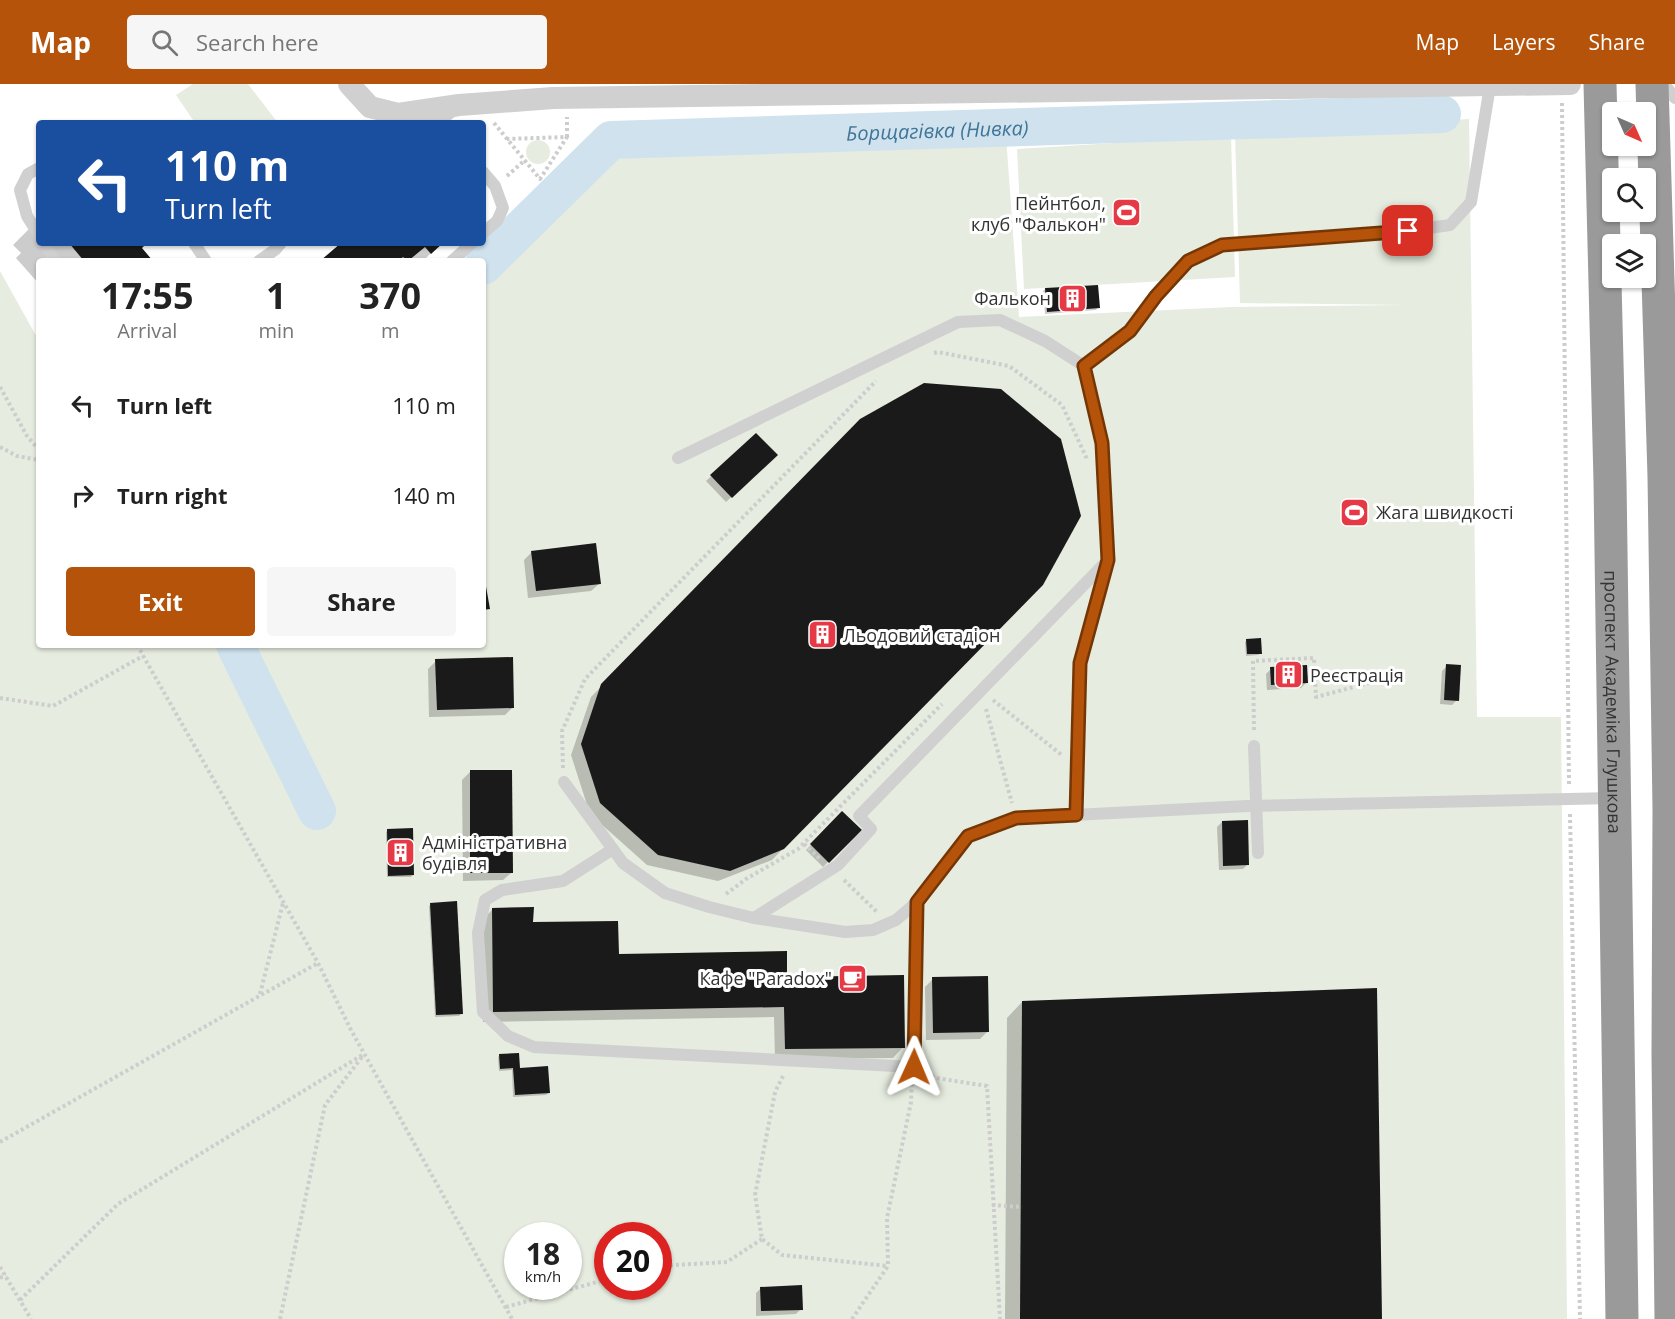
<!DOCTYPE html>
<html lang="en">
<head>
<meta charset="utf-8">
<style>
	body { margin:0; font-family:"Open Sans",sans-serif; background:#f6f6f6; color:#222; height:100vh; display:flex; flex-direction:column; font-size:22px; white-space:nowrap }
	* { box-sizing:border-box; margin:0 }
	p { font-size:20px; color:#767676 }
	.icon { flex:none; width:33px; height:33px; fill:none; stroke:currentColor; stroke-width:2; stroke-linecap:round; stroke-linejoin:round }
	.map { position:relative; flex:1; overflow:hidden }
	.drawer { position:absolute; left:36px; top:174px; width:450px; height:390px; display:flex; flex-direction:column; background:#fff; border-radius:6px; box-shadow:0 2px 4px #0004 }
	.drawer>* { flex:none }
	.top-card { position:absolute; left:36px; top:36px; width:450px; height:126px; border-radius:6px; box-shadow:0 2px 4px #0004; background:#1a4fa0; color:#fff; overflow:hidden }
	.needle { width:39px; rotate:135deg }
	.tools { position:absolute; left:1602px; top:18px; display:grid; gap:12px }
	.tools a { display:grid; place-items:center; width:54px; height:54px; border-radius:6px; background:#fff; box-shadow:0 2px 4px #0004; font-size:30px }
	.speed { position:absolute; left:504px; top:1138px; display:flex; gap:12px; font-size:30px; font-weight:700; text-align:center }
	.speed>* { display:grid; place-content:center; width:78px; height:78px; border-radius:50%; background:#fff; box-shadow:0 2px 4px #0004; line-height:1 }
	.speed small { font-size:15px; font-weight:400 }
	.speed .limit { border:9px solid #d22; background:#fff; color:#111 }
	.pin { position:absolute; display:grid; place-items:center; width:51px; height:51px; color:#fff; margin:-26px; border-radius:12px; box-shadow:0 3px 9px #0006 }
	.me { position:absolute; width:66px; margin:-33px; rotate:1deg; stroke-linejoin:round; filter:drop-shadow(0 0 4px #0008) }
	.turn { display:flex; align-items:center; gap:21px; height:126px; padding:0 30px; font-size:27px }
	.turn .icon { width:78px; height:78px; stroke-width:2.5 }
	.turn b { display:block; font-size:42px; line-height:51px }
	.eta { display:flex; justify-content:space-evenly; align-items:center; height:102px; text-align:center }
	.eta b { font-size:36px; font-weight:700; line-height:42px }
	.button { display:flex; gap:12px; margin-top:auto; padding:12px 30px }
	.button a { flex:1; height:69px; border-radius:6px; background:#b45309; color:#fff; font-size:24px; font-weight:700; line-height:69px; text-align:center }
	.button a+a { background:#f6f6f6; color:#222 }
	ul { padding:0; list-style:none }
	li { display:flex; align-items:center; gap:18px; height:90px; padding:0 30px }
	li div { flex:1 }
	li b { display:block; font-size:22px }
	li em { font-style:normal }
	header { display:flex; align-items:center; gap:36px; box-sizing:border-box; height:84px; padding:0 30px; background:#b45309; color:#fff }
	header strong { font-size:28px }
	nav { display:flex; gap:33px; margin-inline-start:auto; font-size:21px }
	.search { width:420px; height:54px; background:#f6f6f6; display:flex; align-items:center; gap:15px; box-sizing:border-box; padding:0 21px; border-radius:6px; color:#767676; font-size:22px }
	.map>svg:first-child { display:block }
</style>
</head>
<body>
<header>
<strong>Map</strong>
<div class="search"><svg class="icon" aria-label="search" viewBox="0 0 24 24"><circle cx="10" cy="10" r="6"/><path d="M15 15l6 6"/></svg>Search here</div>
<nav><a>Map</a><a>Layers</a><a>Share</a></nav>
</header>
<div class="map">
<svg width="1675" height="1235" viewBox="0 0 1675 1235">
	<rect width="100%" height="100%" fill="#fff"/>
	<g fill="#e6ecdf" fill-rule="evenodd">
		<path d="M193,0h55l30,39h-83l-19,-28z"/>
		<path d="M1469,35l8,598h84l6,602h-1567v-1048l39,70v304h444v-369l131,-130 392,-10 13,181 213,-10 176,-2 -168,-2 -5,-169zM518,1152h50v51h-50zM608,1152h50v51h-50z"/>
		<path d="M1231,52l4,141 -211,12 -7,-140z"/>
		<circle cx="538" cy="68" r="12"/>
	</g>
	<g fill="#0003">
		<path d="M39,135v24h104l-3,5 11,13h-112v23l-23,-26 5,-5 -8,-8z"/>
		<path d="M343,159h98l-18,18h-101z"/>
		<path d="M1045,205l53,18 -2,3 -51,4 -2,-23z"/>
		<path d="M860,336l182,164 -270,276 -54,21 -71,-16 -57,-51 -19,-59 20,-58z"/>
		<path d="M756,351l19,20 -49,47 -20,-21z"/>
		<path d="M532,468l67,32 -8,7 -63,7 -4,-38z"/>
		<path d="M1247,556l14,13 -3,2 -12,1 -1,-14z"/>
		<path d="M436,577l77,46 -8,8 -76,2 -1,-48z"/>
		<path d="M1447,582l10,34 -5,5 -12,-1 2,-33z"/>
		<path d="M1271,585l35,14 -5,5 -34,2 -1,-16z"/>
		<path d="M470,688l41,101 -8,7 -40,1 -1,-101z"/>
		<path d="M842,729l17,17 -36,37 -17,-17z"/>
		<path d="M1222,738l26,42 -5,5 -24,1 -2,-43z"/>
		<path d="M388,746l25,45 -2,2h-24l-1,-45z"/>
		<path d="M431,820l31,109 -3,3 -24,1 -6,-111z"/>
		<path d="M492,826l125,45 169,24 117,68 -10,11 -118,1 -1,-42 -291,5 -1,-102z"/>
		<path d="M933,895l55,52 -8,8 -54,1 -1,-53z"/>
		<path d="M1022,918l358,317h-375l2,-301z"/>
		<path d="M500,971l19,15 30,23 -3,2 -33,2 -1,-27 -13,1 -1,-14z"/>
		<path d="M761,1204l40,21 -5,5 -40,2v-23z"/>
	</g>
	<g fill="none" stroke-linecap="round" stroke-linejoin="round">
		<g stroke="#cfe2ee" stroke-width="38">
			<path id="s1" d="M483,182l128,-126 831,-26"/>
			<path d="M235,561l82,166"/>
		</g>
	</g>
	<g fill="#1a1a1a">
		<path d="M69,159h76l1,1 -4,4 11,13h-69z"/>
		<path d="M341,159h102l-12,11 -6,-7 -17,14 -5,-4 -4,4h-79z"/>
		<path d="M1098,201l2,23 -53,4 -2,-24z"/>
		<path d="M924,299l77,6 60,50 20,77 -38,69 -259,264 -54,22 -72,-16 -58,-52 -19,-59 20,-60 259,-265z"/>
		<path d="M756,349l22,22 -46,43 -22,-23z"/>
		<path d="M596,459l5,41 -65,7 -5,-40z"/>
		<path d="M483,497h2l5,28 -7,1z"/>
		<path d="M1261,554l1,16h-15l-1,-15z"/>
		<path d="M513,573l1,51 -77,2 -2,-51z"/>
		<path d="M1446,580l15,1 -2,36 -15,-1z"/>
		<path d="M1307,581l1,18 -37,2 -1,-18z"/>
		<path d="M470,686h42l1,103h-43z"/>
		<path d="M842,727l20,19 -33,33 -19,-19z"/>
		<path d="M1248,736l1,45 -26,1 -1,-45z"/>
		<path d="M413,744l1,47 -26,1 -1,-47z"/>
		<path d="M457,817l6,113 -27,1 -6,-112z"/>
		<path d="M534,823l-1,15 85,-1 1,33 168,-3v26l117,-2 1,73 -120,1 -1,-42 -291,5 -1,-104z"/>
		<path d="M988,892l1,56 -56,1 -1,-56z"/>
		<path d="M1377,904l5,331h-362l2,-318z"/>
		<path d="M519,969l1,15 28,-2 2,27 -35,2 -2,-27 -13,1 -1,-15z"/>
		<path d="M802,1201l1,25 -42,1 -1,-24z"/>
	</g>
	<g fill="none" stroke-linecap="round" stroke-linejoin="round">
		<g stroke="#cdcdcd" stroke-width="4" stroke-dasharray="3 3" stroke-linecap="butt">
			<path d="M1562,19l7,682"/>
			<path d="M494,39l46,56 27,-42 -60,2"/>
			<path d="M567,53v-20"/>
			<path d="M507,92l17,-15"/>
			<path d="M934,269l4,-1 71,14 53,39 25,54"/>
			<path d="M0,303l27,49 12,14"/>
			<path d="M0,363l17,9 22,4"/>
			<path d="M137,561l181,318 33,67 161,289"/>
			<path d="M0,614l53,8 90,-50"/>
			<path d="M993,616l70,56"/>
			<path d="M986,625l26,94"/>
			<path d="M1254,646l-1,-69 61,-3 2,39 53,-14"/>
			<path d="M563,684l-1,-37 23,-52 291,-298"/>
			<path d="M1570,730l10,505"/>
			<path d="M804,760l16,15"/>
			<path d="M844,796l33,32"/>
			<path d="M726,810l20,-15 52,-30 144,-145"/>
			<path d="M260,910l23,-91"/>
			<path d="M926,989l10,5 51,8 13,233"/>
			<path d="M783,992l-8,16 -20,103 7,44 20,16 106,11"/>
			<path d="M0,1058l318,-179"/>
			<path d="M992,1121l30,2"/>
			<path d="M658,1182l69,-4 35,-23"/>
			<path d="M0,1183l31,52"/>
			<path d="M0,1194l6,-3"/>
			<path d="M20,1216l98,-96 246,-150"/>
			<path d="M506,1223l102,-28"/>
			<path d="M280,1235l45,-214 37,-48"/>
			<path d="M852,1235l36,-53 -1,-48 24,-116 1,-21"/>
		</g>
		<g stroke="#d0d0d0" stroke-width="12">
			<path d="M1664,0l11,14"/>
			<path d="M437,39l18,-14"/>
			<path d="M39,84l-11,6 -8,16 7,26 12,19"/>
			<path d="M483,88l12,14 8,22 -6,13 -14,12"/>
			<path d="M44,159l11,18"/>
			<path d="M194,159l12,18"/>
			<path d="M259,177l17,-12 5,-6"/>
			<path d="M452,177l20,-18"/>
			<path d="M1084,282l46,-35 26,-35 31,-35 35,-16 186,-14 42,-6 21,-23 19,-116"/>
			<path d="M678,374l280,-136 42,-2 45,21 39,25 19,77 5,117 -28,103 -4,152"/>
			<path d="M1254,662l4,107"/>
			<path d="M564,698l59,81 42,30 44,14 45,11 91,14 28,-2 23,-10 21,-18 51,-66 48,-18 231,-12 366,-8"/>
			<path d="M613,765l-50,32 -61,9 -17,10 -7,33 5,79 25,24 26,11 380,20 3,-165"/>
			<path d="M754,834l84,-53 33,-36 -12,-13 248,-255"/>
		</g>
		<path stroke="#d0d0d0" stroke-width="22" d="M349,0l21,23 28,7 61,-9 94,-7 1017,-14"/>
		<g stroke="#9a9a9a" stroke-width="33">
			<path id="s2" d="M1600,0l10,397 12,838"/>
			<path d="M1652,0l12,392 5,333 -1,246 3,264"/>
		</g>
	</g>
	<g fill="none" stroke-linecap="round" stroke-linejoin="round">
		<defs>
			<path id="route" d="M914,983l3,-165 51,-66 48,-18 60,-3 4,-152 28,-103 -6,-117 -18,-77 46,-35 26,-35 32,-35 34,-16 186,-14"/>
		</defs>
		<use href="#route" stroke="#753606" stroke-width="15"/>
		<use href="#route" stroke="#b45309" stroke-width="10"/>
	</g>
	<defs>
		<symbol id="stadium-square" viewBox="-11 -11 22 22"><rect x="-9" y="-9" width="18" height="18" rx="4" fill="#e63946" stroke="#fff"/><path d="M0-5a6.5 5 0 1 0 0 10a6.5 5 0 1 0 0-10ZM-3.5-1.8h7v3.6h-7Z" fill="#fff"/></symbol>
		<symbol id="building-square" viewBox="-11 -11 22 22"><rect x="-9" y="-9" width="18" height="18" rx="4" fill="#e63946" stroke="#fff"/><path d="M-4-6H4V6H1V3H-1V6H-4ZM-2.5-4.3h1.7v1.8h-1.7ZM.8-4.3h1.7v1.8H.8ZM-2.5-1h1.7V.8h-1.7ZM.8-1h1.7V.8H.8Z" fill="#fff"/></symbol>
		<symbol id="cafe-square" viewBox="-11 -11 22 22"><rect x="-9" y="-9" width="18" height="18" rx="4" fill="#e63946" stroke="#fff"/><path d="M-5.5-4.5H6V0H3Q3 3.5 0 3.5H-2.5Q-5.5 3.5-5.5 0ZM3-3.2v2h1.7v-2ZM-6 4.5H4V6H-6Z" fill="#fff"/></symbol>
	</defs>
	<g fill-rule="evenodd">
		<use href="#stadium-square" x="1110" y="112" width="33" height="33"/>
		<use href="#building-square" x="1056" y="198" width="33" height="33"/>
		<use href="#stadium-square" x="1338" y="412" width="33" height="33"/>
		<use href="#building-square" x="806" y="534" width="33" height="33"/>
		<use href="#building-square" x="1272" y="574" width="33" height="33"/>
		<use href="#building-square" x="384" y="752" width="33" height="33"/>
		<use href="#cafe-square" x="836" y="878" width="33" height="33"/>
	</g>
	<g text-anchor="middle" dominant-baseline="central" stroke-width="6" stroke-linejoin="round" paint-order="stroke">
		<g font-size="18" fill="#333" stroke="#fff" text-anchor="start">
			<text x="1106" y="119" text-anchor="end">Пейнтбол,<tspan x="1106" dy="21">клуб "Фалькон"</tspan></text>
			<text x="1051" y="214" text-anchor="end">Фалькон</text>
			<text x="1376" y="428">Жага швидкості</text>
			<text x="843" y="551">Льодовий стадіон</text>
			<text x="1310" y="591">Реєстрація</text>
			<text x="422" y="758">Адміністративна<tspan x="422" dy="21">будівля</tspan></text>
			<text x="832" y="894" text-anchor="end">Кафе "Paradox"</text>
		</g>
		<g font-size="18" fill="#333" stroke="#fff">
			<text stroke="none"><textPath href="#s2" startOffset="618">проспект Академіка Глушкова</textPath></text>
		</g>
		<g font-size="20" font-style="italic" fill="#3f7597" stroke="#fff">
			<text stroke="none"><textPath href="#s1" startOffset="506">Борщагівка (Нивка)</textPath></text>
		</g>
	</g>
</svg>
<div class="tools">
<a><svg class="needle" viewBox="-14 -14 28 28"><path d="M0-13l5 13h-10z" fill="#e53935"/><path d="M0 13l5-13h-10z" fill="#767676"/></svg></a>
<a><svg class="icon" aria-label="search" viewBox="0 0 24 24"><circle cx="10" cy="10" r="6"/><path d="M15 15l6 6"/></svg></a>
<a><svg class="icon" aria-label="layers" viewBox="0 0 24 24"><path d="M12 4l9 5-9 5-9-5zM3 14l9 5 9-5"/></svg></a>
</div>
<div class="speed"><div>18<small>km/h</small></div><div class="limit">20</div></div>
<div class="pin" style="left:1408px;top:147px;background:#d93025"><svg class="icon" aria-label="arrive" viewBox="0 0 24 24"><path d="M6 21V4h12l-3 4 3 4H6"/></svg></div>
<svg class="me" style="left:914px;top:983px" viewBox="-20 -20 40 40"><path d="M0-17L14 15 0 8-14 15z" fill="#b45309" stroke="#fff" stroke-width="4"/></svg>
<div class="top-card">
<div class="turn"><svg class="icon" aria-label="left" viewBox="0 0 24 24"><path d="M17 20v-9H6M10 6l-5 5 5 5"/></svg><div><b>110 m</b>Turn left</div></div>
</div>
<section class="drawer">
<div class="eta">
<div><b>17:55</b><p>Arrival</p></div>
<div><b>1</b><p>min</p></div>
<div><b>370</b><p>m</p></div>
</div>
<ul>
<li><svg class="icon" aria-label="left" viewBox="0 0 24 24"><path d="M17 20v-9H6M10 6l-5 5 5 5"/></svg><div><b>Turn left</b></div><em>110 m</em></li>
<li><svg class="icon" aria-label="right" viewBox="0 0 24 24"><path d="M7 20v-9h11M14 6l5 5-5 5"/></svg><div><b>Turn right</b></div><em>140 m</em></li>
</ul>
<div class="button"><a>Exit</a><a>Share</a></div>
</section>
</div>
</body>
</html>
